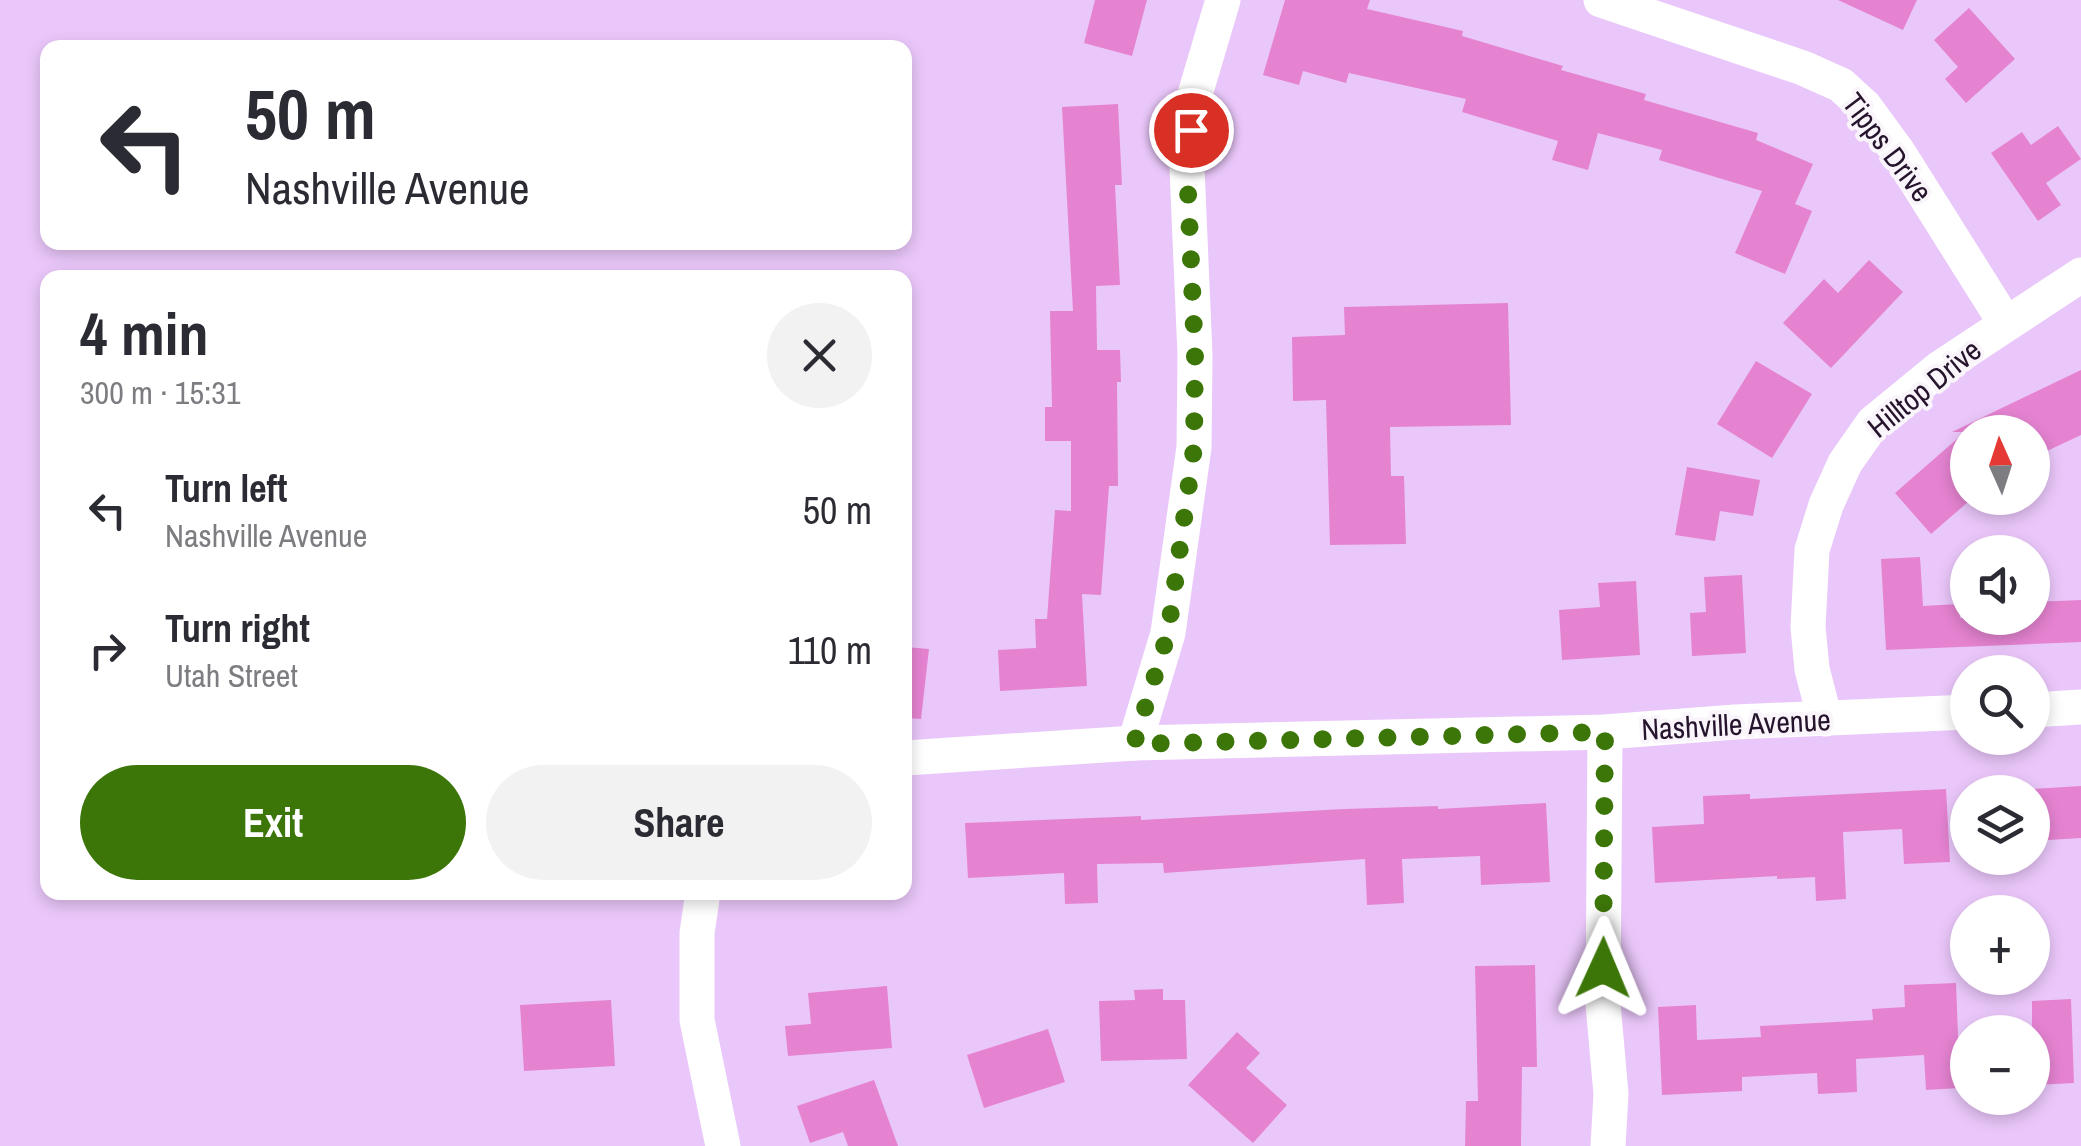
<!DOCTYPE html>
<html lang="en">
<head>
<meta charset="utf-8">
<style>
	body { margin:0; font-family:"Archivo Narrow",sans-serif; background:#f2f2f3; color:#2b2b33; height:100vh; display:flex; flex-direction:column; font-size:38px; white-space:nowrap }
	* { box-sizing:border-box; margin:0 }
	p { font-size:32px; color:#7c7c81 }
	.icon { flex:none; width:55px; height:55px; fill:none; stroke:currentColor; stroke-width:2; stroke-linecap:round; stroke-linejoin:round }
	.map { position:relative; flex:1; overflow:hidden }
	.panel { position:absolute; left:40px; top:270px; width:872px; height:630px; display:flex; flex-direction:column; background:#fff; border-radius:20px; box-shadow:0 5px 15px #0003 }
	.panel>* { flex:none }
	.hud { position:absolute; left:40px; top:40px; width:872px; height:210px; border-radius:20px; box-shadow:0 5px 15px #0003; background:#fff; color:#2b2b33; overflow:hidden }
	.needle { width:65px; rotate:357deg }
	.fabs { position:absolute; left:1950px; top:415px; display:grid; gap:20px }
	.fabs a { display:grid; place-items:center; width:100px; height:100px; border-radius:50%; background:#fff; box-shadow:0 5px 15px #0003; font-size:50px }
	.pin { position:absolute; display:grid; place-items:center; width:85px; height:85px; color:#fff; margin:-42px; border:5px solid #fff; border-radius:50%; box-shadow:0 2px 10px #0007 }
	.me { position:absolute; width:110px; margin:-55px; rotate:1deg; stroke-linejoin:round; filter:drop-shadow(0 0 8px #0008) }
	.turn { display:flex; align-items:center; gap:35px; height:210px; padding:0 40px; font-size:45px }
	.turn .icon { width:130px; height:130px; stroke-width:2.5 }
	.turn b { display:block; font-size:70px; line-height:85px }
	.round { display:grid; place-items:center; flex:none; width:105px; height:105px; border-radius:52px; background:#f2f2f3 }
	.summary { display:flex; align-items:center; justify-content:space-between; height:170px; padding:0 40px }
	h1 { font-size:60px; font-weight:700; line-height:75px }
	.action { display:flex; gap:20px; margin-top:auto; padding:20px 40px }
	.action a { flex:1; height:115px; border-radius:60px; background:#3c7508; color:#fff; font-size:40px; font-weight:700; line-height:115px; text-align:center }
	.action a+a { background:#f2f2f3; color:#2b2b33 }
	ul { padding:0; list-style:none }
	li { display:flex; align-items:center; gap:30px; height:140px; padding:0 40px }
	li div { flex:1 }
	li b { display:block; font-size:38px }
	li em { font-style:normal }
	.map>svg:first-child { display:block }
</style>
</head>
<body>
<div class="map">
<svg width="2081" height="1146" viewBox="0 0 2081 1146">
	<rect width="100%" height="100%" fill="#eac7fa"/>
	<g fill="#e583d1">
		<path d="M1095,0h52l-15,56 -48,-13z"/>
		<path d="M1285,0h85l-3,9 96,22 -1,5 101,30 -2,4 85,24 -2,6 114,33 -2,7 57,24 -18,40 17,7 -27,63 -50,-21 27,-62 -103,-31 3,-10 -64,-17 -10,37 -36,-10 6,-19 -96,-29 4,-13 -117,-26 -3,10 -43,-12 -4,14 -36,-10z"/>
		<path d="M1838,0h79l-14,30z"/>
		<path d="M1969,8l46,51 -49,44 -21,-24 13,-12 -24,-27z"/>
		<path d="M1118,104l4,81h-7l5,100 -24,1 1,64h23l1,32h-4l1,104h-9l-8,109 -19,-1 5,92 -87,5 -2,-41 38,-2 -1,-29h12l8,-109 16,1v-70h-26v-34h7l-2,-96h23l-11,-204z"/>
		<path d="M2058,126l23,33 -35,24 15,22 -23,16 -47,-68 31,-21 9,13z"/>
		<path d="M1869,260l34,32 -72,76 -48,-45 41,-44 14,14z"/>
		<path d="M1508,303l3,122 -121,2 1,49h13l2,68 -76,1 -4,-145 -33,1 -1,-64 53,-2 -1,-28z"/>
		<path d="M1756,361l56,33 -40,64 -55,-34z"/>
		<path d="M2081,370v65l-49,23v-26h-64v70l-37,32 -36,-41 70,-61h-13z"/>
		<path d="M1687,467l73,13 -7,36 -33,-5 -5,30 -40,-6z"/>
		<path d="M1920,557l3,49 36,-2 1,14h72v-16l49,-2v42l-195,8 -5,-91z"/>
		<path d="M1742,575l4,78 -54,3 -2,-43 16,-1 -2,-35z"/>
		<path d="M1636,581l4,74 -78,5 -3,-50 41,-3 -2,-24z"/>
		<path d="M905,647l24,2 -8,70 -16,-1z"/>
		<path d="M2081,786v52l-49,3v-52z"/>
		<path d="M1946,789l4,73 -46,2 -2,-35 -59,3 3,67 -30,2 -1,-24 -38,2v-3l-122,7 -3,-56 52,-3 -1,-28 47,-2v5z"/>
		<path d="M1546,803l4,79 -69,3 -1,-29 -78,3 2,44 -37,2 -2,-46 -201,14 -1,-10 -66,1 1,39 -33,1 -1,-31 -96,5 -3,-55 176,-7v4l203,-11 94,-3v3z"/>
		<path d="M1535,965l2,102h-15l-1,79h-56l1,-45h12l-3,-135z"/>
		<path d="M1956,983l4,105 -34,2 -2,-35 -68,4 1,33 -39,2 -1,-21 -75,4v14l-80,4 -4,-88 38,-2 1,35 64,-3 -1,-11 113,-6 -1,-11 33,-2 -1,-22z"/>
		<path d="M887,986l5,62 -104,8 -3,-30 26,-2 -3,-31z"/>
		<path d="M1163,989v11h22l2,59 -86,2 -2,-60 36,-1 -1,-10z"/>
		<path d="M2071,999l3,84 -38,2 -1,-19h-3v-65z"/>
		<path d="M611,1000l4,66 -91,5 -4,-66z"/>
		<path d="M1048,1029l17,53 -81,26 -17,-53z"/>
		<path d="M1237,1032l23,21 -14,15 41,37 -34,38 -65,-58z"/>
		<path d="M874,1080l24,66h-50l-5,-14 -33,11 -13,-37z"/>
	</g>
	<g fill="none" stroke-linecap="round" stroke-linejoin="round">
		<g stroke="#fff" stroke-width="35">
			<path d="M1601,0l202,68 38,17 24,22 33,45 108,172"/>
			<path d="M2032,710l49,-3"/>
			<path d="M1825,719l-13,-50 -4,-42 4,-77 14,-45 19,-42 28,-40 67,-55 141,-93"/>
			<path d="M1605,732l-2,272 8,90 -3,52"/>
			<path d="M1135,743l33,-110 26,-186 1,-92 -8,-187 9,-77 27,-91"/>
			<path d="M905,758l230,-15 470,-11 130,-10 233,-10"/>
			<path d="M703,892l-6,41v87l26,126"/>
		</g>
	</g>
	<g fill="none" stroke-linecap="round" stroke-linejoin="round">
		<path stroke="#3c7508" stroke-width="18" stroke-dasharray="0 32.4" d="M1191,130l-4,38 8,186 -1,94 -26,185 -34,111 471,-12 -2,236"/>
	</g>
	<g text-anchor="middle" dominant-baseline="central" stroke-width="8" stroke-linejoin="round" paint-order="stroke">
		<g font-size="30" fill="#25142c" stroke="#f9f5fb">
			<text transform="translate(1888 147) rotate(53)">Tipps Drive</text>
			<text transform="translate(1924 388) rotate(-39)">Hilltop Drive</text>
			<text transform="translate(1736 724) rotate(-3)">Nashville Avenue</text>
		</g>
	</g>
</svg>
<div class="fabs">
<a><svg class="needle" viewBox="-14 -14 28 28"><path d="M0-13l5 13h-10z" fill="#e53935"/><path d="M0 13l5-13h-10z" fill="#7c7c81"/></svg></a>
<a><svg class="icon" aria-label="sound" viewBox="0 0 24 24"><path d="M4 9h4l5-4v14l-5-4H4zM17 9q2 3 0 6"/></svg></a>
<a><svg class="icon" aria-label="search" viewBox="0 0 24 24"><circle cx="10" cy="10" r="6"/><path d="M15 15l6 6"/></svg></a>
<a><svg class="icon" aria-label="layers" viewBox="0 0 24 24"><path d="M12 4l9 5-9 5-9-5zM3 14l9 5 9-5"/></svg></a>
<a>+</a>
<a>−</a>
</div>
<div class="pin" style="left:1191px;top:130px;background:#d93025"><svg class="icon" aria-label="arrive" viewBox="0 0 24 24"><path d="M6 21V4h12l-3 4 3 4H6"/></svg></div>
<svg class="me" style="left:1603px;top:968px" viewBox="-20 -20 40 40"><path d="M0-17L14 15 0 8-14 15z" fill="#3c7508" stroke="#fff" stroke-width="4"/></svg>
<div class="hud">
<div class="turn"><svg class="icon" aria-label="left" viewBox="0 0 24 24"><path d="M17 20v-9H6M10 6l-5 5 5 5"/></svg><div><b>50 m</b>Nashville Avenue</div></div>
</div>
<section class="panel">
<div class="summary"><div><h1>4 min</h1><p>300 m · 15:31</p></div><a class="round"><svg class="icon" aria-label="close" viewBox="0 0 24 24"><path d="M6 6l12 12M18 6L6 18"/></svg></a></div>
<ul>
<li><svg class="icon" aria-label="left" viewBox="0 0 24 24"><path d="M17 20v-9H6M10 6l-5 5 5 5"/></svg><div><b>Turn left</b><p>Nashville Avenue</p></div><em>50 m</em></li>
<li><svg class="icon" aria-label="right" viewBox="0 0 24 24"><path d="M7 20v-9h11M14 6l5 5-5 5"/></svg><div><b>Turn right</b><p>Utah Street</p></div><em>110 m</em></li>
</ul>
<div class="action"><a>Exit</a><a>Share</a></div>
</section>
</div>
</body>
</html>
